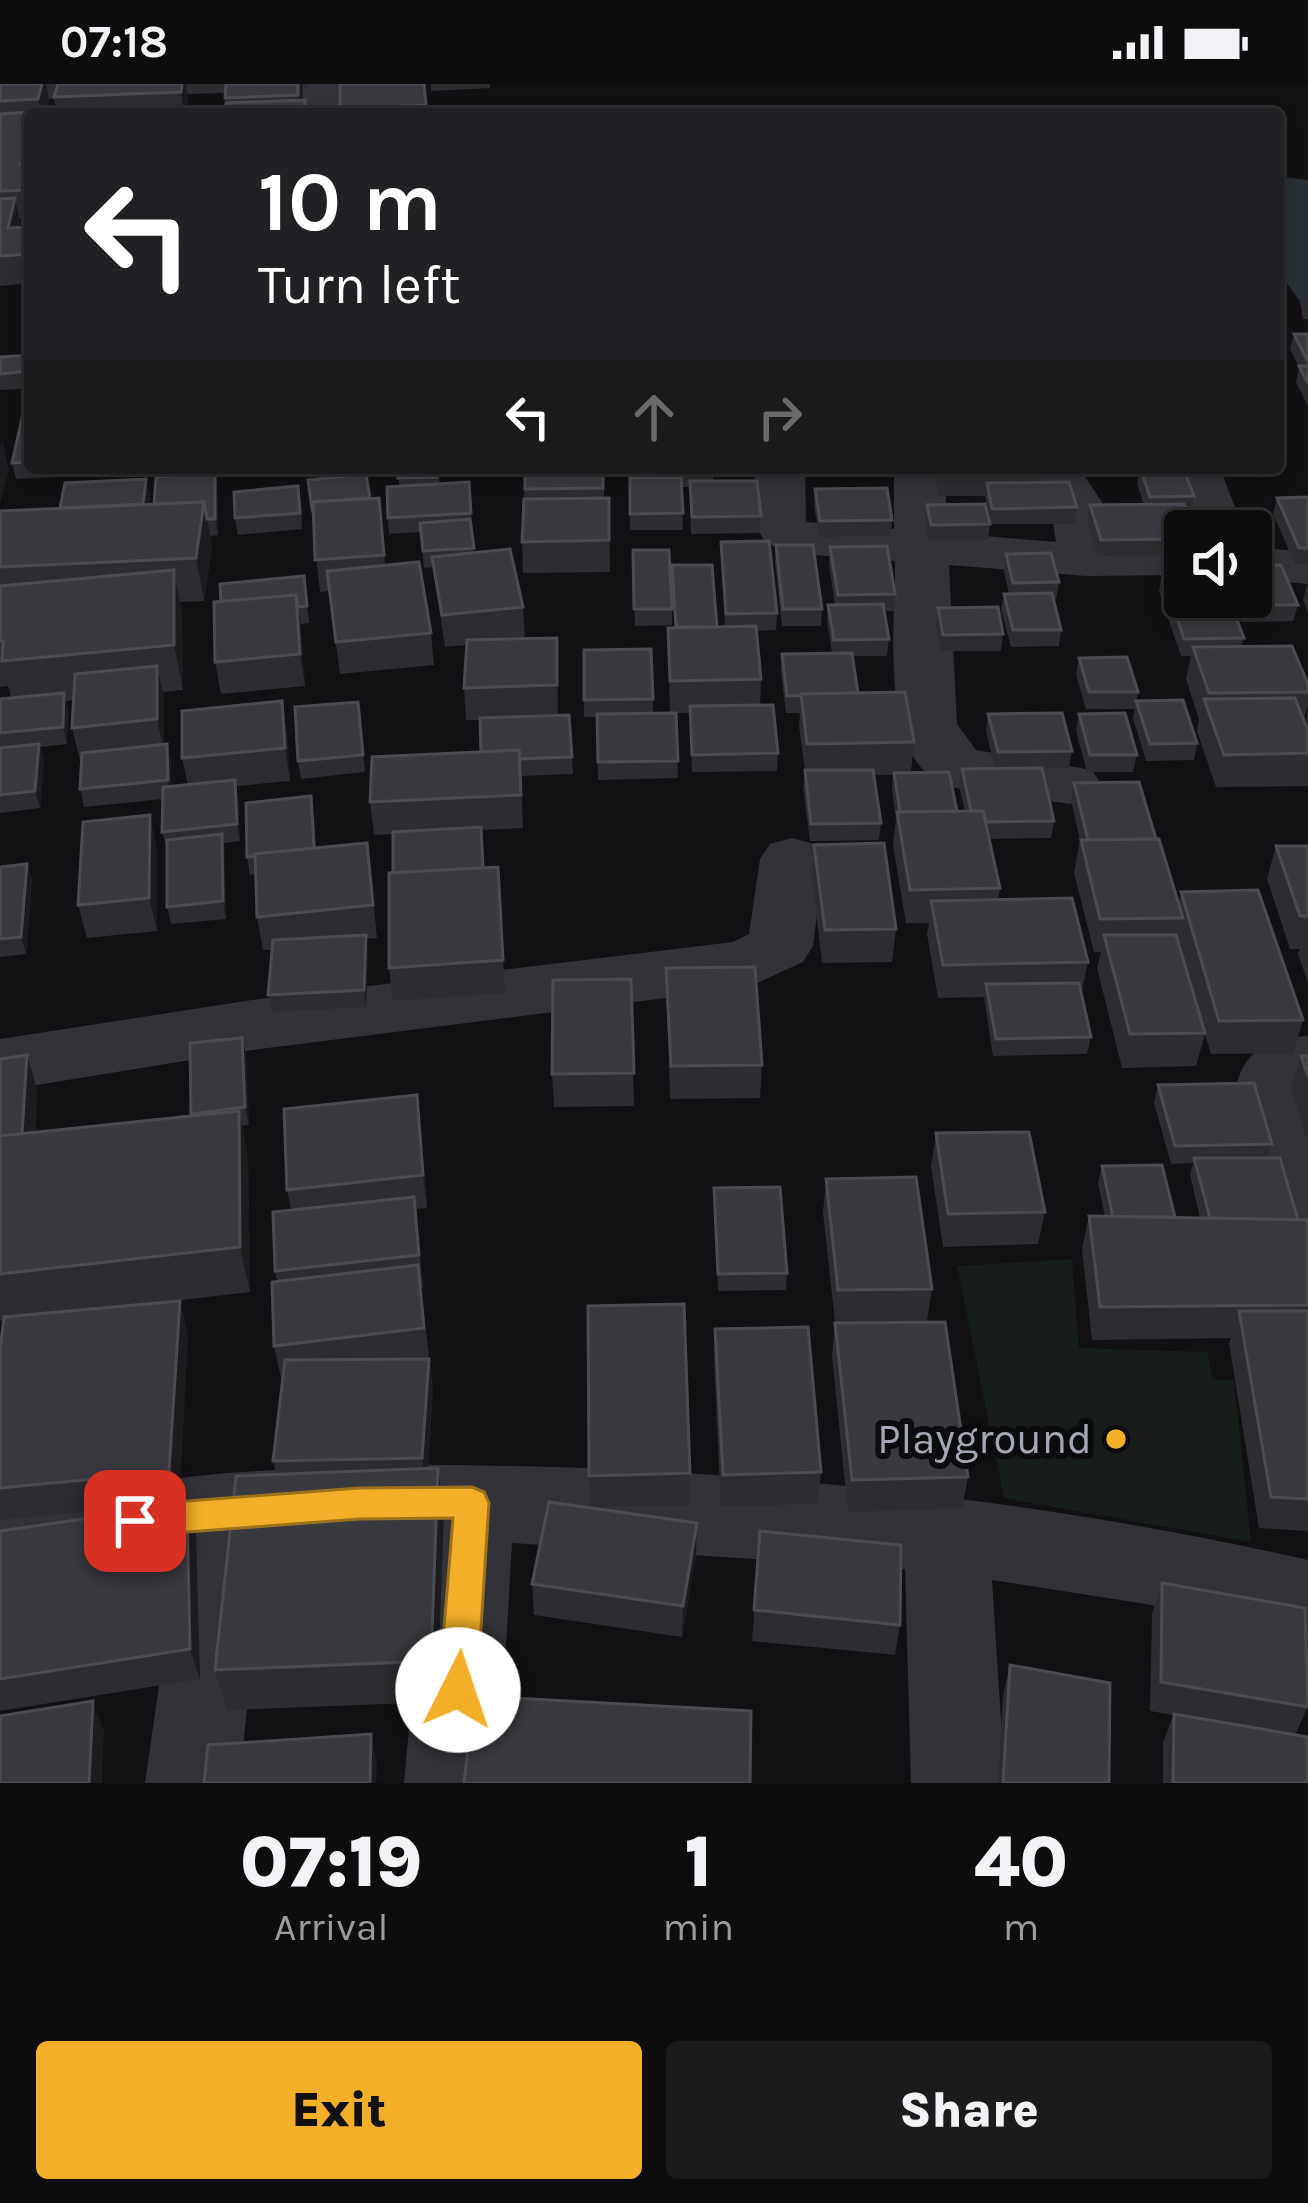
<!DOCTYPE html>
<html lang="en">
<head>
<meta charset="utf-8">
<style>
	body { margin:0; font-family:Karla,sans-serif; background:#1b1b1c; color:#f1f3f6; height:100vh; display:flex; flex-direction:column; font-size:45px; white-space:nowrap }
	* { box-sizing:border-box; margin:0 }
	p { font-size:39px; color:#9a9c9e }
	.icon { flex:none; width:66px; height:66px; fill:none; stroke:currentColor; stroke-width:2; stroke-linecap:round; stroke-linejoin:round }
	.map { position:relative; height:1699px; overflow:hidden }
	.details { display:flex; flex-direction:column; background:#0d0d0e; flex:1 }
	.details>* { flex:none }
	.banner { position:absolute; left:24px; top:24px; width:1260px; height:366px; border-radius:12px; box-shadow:0 6px 18px #0003,0 0 0 3px #2d2d2e; background:#202124; color:#fff; overflow:hidden }
	.tools { position:absolute; left:1164px; top:426px; display:grid; gap:24px }
	.tools a { display:grid; place-items:center; width:108px; height:108px; border-radius:12px; background:#0d0d0e; box-shadow:0 6px 18px #0003,0 0 0 3px #2d2d2e; font-size:60px }
	.pin { position:absolute; display:grid; place-items:center; width:102px; height:102px; color:#fff; margin:-51px; border-radius:24px; box-shadow:0 6px 18px #0006 }
	.me { position:absolute; width:132px; margin:-66px; rotate:4deg; stroke-linejoin:round; filter:drop-shadow(0 0 9px #0008) }
	.turn { display:flex; align-items:center; gap:42px; height:252px; padding:0 36px; font-size:54px }
	.turn .icon { width:156px; height:156px; stroke-width:2.5 }
	.turn b { display:block; font-size:84px; line-height:102px }
	.lanes { display:flex; align-items:center; height:114px; padding:0 36px; background:#0003; justify-content:center; gap:60px; direction:ltr }
	.lanes .off { opacity:.35 }
	.eta { display:flex; justify-content:space-evenly; align-items:center; height:204px; text-align:center }
	.eta b { font-size:72px; font-weight:800; line-height:84px }
	.cta { display:flex; gap:24px; margin-top:auto; padding:24px 36px }
	.cta a { flex:1; height:138px; border-radius:12px; background:#f3af29; color:#111; font-size:48px; font-weight:800; line-height:138px; text-align:center }
	.cta a+a { background:#1b1b1c; color:#f1f3f6 }
	.status { display:flex; justify-content:space-between; align-items:center; height:84px; padding:0 60px; background:#0d0d0e; direction:ltr }
	.status svg { height:33px; fill:currentColor }
	.map>svg:first-child { display:block }
</style>
</head>
<body>
<div class="status"><b>07:18</b><svg viewBox="0 0 49 12"><path d="M0 12V9h3v3zM5 12V6h3v6zM10 12V3h3v9zM15 12V0h3v12zM26 1h20v11H26zM47 4h2v5h-2z"/></svg></div>
<div class="map">
<svg width="1308" height="1699" viewBox="0 0 1308 1699">
	<rect width="100%" height="100%" fill="#111113"/>
	<path fill="#171d18" d="M1072,1175l7,89 128,4 6,27 21,1 17,162 -247,-44 -47,-232z"/>
	<path fill="#283036" d="M1284,93l24,3v139h-5l-3,-18 -22,-30v-92z"/>
	<g fill="none" stroke-linecap="round" stroke-linejoin="round">
		<g fill="#323338" fill-rule="evenodd">
			<path d="M301,0h38l2,30h-40z"/>
			<path d="M755,384h50l1,54 88,7v-61h50l4,65 108,9 -6,-40 -21,-34h50l23,34 8,42 75,-1v32l-99,1 -137,-11 8,159 19,26 116,20 9,14 -9,14 -22,6c-37,-6 -97,-7 -130,-22 -62,-29 -44,-164 -45,-221l-92,-7 -37,-10 -12,-22z"/>
			<path d="M1170,384h50l24,63h-52z"/>
			<path d="M1251,463l57,5v32l-57,-5z"/>
			<path d="M792,754l22,6 10,15 -11,87 -10,16 -57,26 -494,62 -252,41v-52l252,-39 481,-58 16,-8 11,-75 10,-15z"/>
			<path d="M1308,952v196l-26,-8 -47,-129c5,-43 32,-57 73,-59z"/>
			<path d="M362,1381c317,-3 637,25 946,95v80l-162,-36 -154,-24 13,203h-94l-6,-214 -393,-26 -14,240h-94l22,-243 -161,6 -26,237h-94l33,-230 -178,20v-76l226,-24z"/>
		</g>
	</g>
	<g fill="#2d2d31">
		<path d="M0,0h308v5l-6,1v10h3l1,14h-81v-21l-38,1 -1,20h-129l-3,-15h-5l-3,15h-16v104l-11,1 2,8h9v56l-30,3z"/>
		<path d="M340,0h85l2,30h-87z"/>
		<path d="M431,0h59v4l-59,3z"/>
		<path d="M1294,250h14v72l-12,-24 3,-15 -9,-18z"/>
		<path d="M30,271v33l-30,2v-33z"/>
		<path d="M30,334v50h26l-2,9 -38,2 -4,-16z"/>
		<path d="M399,384h44l-3,1 -1,15 30,-2 5,71 49,54 2,32 32,-1 1,77 14,42 1,17 -52,2 2,52 -41,2 2,38 14,-1 7,126 -112,8 -4,-33 4,-95v-39l-19,1 -4,-33 111,-50 -1,-32h-14l-2,-32 3,-43 -22,2 -12,-80 -9,1 -3,-36 -32,2 -1,-16 11,-32z"/>
		<path d="M525,384h79v30h5l1,74 -87,1 -1,-31z"/>
		<path d="M635,384h78v13l48,35 -1,17 -69,1 -1,-47h-8l1,43h-53v-52h5z"/>
		<path d="M823,384h75v6h-74z"/>
		<path d="M933,384h107l-2,15 39,24 -3,17h-84l-2,16 -59,1 -4,-20 2,-16 62,15 -4,-24h-46z"/>
		<path d="M1061,384h66l-66,2z"/>
		<path d="M1140,384h53l-1,4h-7l9,24 -3,17h-4l-2,42 -87,1 -11,-34 3,-17h54l-7,-21z"/>
		<path d="M1214,384h60l-2,8 -55,1z"/>
		<path d="M215,389l2,16 1,46 -8,1 2,9 -8,56 -24,1 2,12 1,76 -21,2 2,52h3l4,17v26l17,-2 -6,-27 105,-25 3,48 -54,5 4,55 -16,2 2,76 -55,5 -4,-17v-58l-5,-17v-33l-78,8 -4,-18 2,-29h-2l-8,-32 2,-28 -8,1 2,9 -1,34 -27,3 4,14 -4,47 -40,5v-114l11,-1 -3,-12 -8,1v-176l60,-3 90,-12 -1,8h5z"/>
		<path d="M308,396l62,18h9l6,67 46,68 3,32 -94,9 -11,-83 -9,1z"/>
		<path d="M815,405l77,31 -1,16 -72,1 -5,-32z"/>
		<path d="M1308,413v67h-13l-22,-50 4,-16z"/>
		<path d="M301,418l1,27 -64,6 -3,-17z"/>
		<path d="M721,458l56,71 -1,17 -19,1 4,48 -1,26 18,48 -1,18 -85,1 -2,-59h-14l2,65 -80,2 -1,-63h-13v-67l67,-1 2,64h17l-2,-85 7,-1 -3,-62 45,62h8z"/>
		<path d="M776,461l46,64 -1,17h-39l-7,-64z"/>
		<path d="M830,463l65,47 -1,17h-10l5,28 -2,17h-35l6,37 56,49 -3,30 46,39h8l-6,-25 3,-17h33l-9,-38 2,-17 84,37 -3,17 -27,1 12,52 -3,17 -62,1 11,49 -2,12 90,62 -7,32 10,43 -4,17 -94,2 -9,-59 -46,1 -11,-64 2,-11h-23l-13,-78 3,-27 -4,-28 1,-15h-19l7,48 -2,17 -69,1 -7,-53 2,-18 -6,-44 1,-13h-14l-5,-42 1,-17 50,-1 -5,-31 1,-17h7l-6,-41z"/>
		<path d="M633,466l39,59v16l-37,1z"/>
		<path d="M1006,470l53,28 -3,17h-3l8,31 -2,16 -48,1 -10,-37 3,-16h5l-5,-23z"/>
		<path d="M1162,490l82,64 -3,8 67,38v21l-4,15 1,3 3,-12v75l-92,1 -19,-56 2,-12 -13,-40 5,-23h-10l-22,-65z"/>
		<path d="M304,492l5,47 -9,1 5,62 -84,8 -6,-32 6,-60z"/>
		<path d="M1308,497v31l-5,-12z"/>
		<path d="M1233,513h18l47,8 -5,16 -51,1z"/>
		<path d="M938,524l65,26 -2,17h-60l-5,-26z"/>
		<path d="M1079,574l59,34 -3,17h-49l-10,-34z"/>
		<path d="M1136,617l61,42 -3,17 -48,1 -13,-43z"/>
		<path d="M358,618l7,70 -64,7 -3,-18z"/>
		<path d="M1079,630l58,41 -4,17h-46l-11,-41z"/>
		<path d="M1074,699l105,120 2,-11 122,128 -10,33 -82,1 -6,-20 -9,32 -74,2 -25,-100 4,-16h-7l-20,-79 6,-33 -9,-40z"/>
		<path d="M314,730l2,34 55,28 6,62 -11,1 2,13 -2,55 -94,5 -4,-17 4,-45h-9l-6,-33 -1,-43 -6,1 -3,-18z"/>
		<path d="M814,761l82,84 -4,33 -70,1 -10,-85z"/>
		<path d="M1276,762h32v136l-10,-28 2,-5h-10l-23,-70z"/>
		<path d="M157,764v83l-70,7 -9,-33z"/>
		<path d="M27,780l5,17 -6,73 -26,3v-90z"/>
		<path d="M666,884l96,97 -2,33 -90,1z"/>
		<path d="M631,895l3,127 -80,1 -2,-33z"/>
		<path d="M190,959l56,12 3,70 -7,1 6,31 2,135 -111,13 49,29 -9,169 -179,17v-170l4,-30 -4,1v-262l37,29 -2,44 156,-16z"/>
		<path d="M1301,972h7v86l-17,-53z"/>
		<path d="M1158,1001l114,59 -4,14 30,62h10v311l-49,-3 -30,-185 2,-5 -139,2 -10,-91 7,-33 16,1 -7,-34 4,-17 73,52h25l-10,-43 3,-12 -22,1 -17,-61z"/>
		<path d="M421,1044l6,80 -12,1 8,78 -2,1 12,103 -5,78 16,43 -7,190 -210,8 -12,-40 61,-196 -3,-13 10,-83h-2l-7,-32 3,-65 -2,-10 16,-61 -4,-20z"/>
		<path d="M936,1049l109,79 -7,32 -95,3 -12,-81z"/>
		<path d="M826,1095l106,110 -5,32 -92,1 -12,-110z"/>
		<path d="M714,1104l73,85 -1,17 -68,1z"/>
		<path d="M835,1239l133,154 -6,31 -114,4 -16,-156z"/>
		<path d="M715,1245l106,143 -3,32 -97,2 -7,-145z"/>
		<path d="M690,1389v32l-100,2 -1,-31z"/>
		<path d="M0,1447l196,4 4,144 -200,32z"/>
		<path d="M760,1447l140,94 -5,30 -143,-14z"/>
		<path d="M696,1470l-14,83 -148,-22 -2,-31z"/>
		<path d="M1162,1499l146,124 -13,28 13,48h-145v-40l10,-28 -23,-4 2,-98z"/>
		<path d="M1010,1581l99,118h-111l5,-88z"/>
	</g>
	<g fill="#1c1c1f">
		<path d="M42,0h4l3,18 -3,12h-5l-3,-15z"/>
		<path d="M182,0h4l2,15 -2,15h-2l-3,-22z"/>
		<path d="M298,0h4l1,8 -2,22 -3,-19z"/>
		<path d="M15,114l6,29 -6,30 -7,-29z"/>
		<path d="M2,355l7,31 -9,34v-59z"/>
		<path d="M246,384h75l-73,9z"/>
		<path d="M215,389l2,16 1,46 -3,-16z"/>
		<path d="M146,395l4,17 -5,37 -3,-16z"/>
		<path d="M204,418l8,43 -8,56 -8,-43z"/>
		<path d="M174,486l8,44 1,76 -9,-45z"/>
		<path d="M296,511l5,31 4,60 -5,-32z"/>
		<path d="M157,582l7,33v53l-7,-33z"/>
		<path d="M64,609l4,17 -1,34 -4,-17z"/>
		<path d="M282,617l5,32 3,48 -5,-33z"/>
		<path d="M39,660l5,17 -4,47 -5,-17z"/>
		<path d="M167,660l4,17v37l-3,-18z"/>
		<path d="M235,696l3,18 2,43 -3,-17z"/>
		<path d="M150,731l7,33v83l-8,-33z"/>
		<path d="M222,750l3,18 1,67 -3,-18z"/>
		<path d="M27,780l5,17 -6,73 -5,-17z"/>
		<path d="M366,851l2,17 -2,55 -2,-17z"/>
		<path d="M242,954l4,17 3,70 -4,-18z"/>
		<path d="M27,971l10,33 -5,79 -10,-33z"/>
		<path d="M417,1011l4,33 6,80 -4,-33z"/>
		<path d="M239,1027l9,46 2,135 -10,-45z"/>
		<path d="M180,1217l8,33 -9,169 -10,-31z"/>
		<path d="M429,1275l4,32 -6,98 -5,-31z"/>
		<path d="M438,1384l6,44 -7,190 -6,-41z"/>
		<path d="M187,1420l9,31 4,144 -10,-30z"/>
		<path d="M697,1439l-1,31 -14,83 1,-31z"/>
		<path d="M93,1617l11,30 -2,52h-13z"/>
		<path d="M371,1650l6,29 -1,20h-6z"/>
	</g>
	<g fill="#393a3f" stroke="#4a4c51" stroke-width="3">
		<path d="M0,0h42l-4,15 -38,2z"/>
		<path d="M58,0h124l-1,8 -127,5z"/>
		<path d="M226,0h72v11l-73,3z"/>
		<path d="M340,0h84l2,21 -86,4z"/>
		<path d="M305,16l-1,14h-79l1,-11z"/>
		<path d="M34,28l-1,2h-3v26l-3,23 -9,1 12,1 -2,25 -28,1v-77z"/>
		<path d="M15,114l-7,30 22,-1v27l-30,2v-57z"/>
		<path d="M1294,250h14v28z"/>
		<path d="M30,271v16l-30,3v-17z"/>
		<path d="M1299,282h9v17z"/>
		<path d="M22,334h8v44l-18,1z"/>
		<path d="M399,384h39l-1,9 -39,1z"/>
		<path d="M525,384h78v20l-78,1z"/>
		<rect x="635" y="384" width="78" height="3"/>
		<path d="M1140,384h43l11,28 -44,1z"/>
		<path d="M215,389v46h-8l-3,-17 -50,2 2,-27z"/>
		<path d="M366,390l4,24 -57,4v6l-1,1 -4,-29z"/>
		<path d="M681,393l2,36 -53,1v-36z"/>
		<path d="M146,395l-3,25 -83,4 5,-25z"/>
		<path d="M690,397h67l4,35 -69,1z"/>
		<path d="M469,398l2,31 -83,5 -1,-31z"/>
		<path d="M1069,398l8,25 -85,2 -5,-26z"/>
		<path d="M298,402l2,27 -65,5 -1,-26z"/>
		<path d="M887,404l5,32 -72,1 -5,-32z"/>
		<path d="M1308,413v51h-9l-22,-50z"/>
		<path d="M379,414l5,57 -69,5 -2,-58z"/>
		<path d="M609,414v42l-87,2 2,-43z"/>
		<path d="M204,418l-8,56 -196,9v-56z"/>
		<path d="M985,420l5,20 -59,1 -4,-20z"/>
		<path d="M1184,420l10,27h-9v8l-84,1 -11,-35z"/>
		<path d="M470,435l4,29 -51,3 -3,-28z"/>
		<path d="M769,457l8,72 -51,1 -5,-72z"/>
		<path d="M776,461h37l9,64h-39z"/>
		<path d="M887,462l8,48 -57,1 -8,-48z"/>
		<path d="M510,465l13,58 -81,8 -10,-58z"/>
		<path d="M633,466h36l3,59h-38z"/>
		<path d="M1051,469l8,29 -46,1 -7,-29z"/>
		<path d="M419,478l12,71 -95,9 -9,-71z"/>
		<path d="M672,481h40l5,62h-41z"/>
		<path d="M1281,481l17,40h-52l-3,-8h8v-31z"/>
		<path d="M174,486v75l-172,16 1,-20h-3v-55z"/>
		<path d="M1162,490h23v23h43l16,41 -60,1z"/>
		<path d="M304,492l3,30 -9,1 -2,-12 -75,7 -1,-18z"/>
		<path d="M1052,509l9,37h-48l-9,-36z"/>
		<path d="M296,511l4,59 -85,8 -1,-60z"/>
		<path d="M883,520l6,35 -55,1 -6,-35z"/>
		<path d="M998,523l5,27 -60,1 -5,-27z"/>
		<path d="M756,542l5,53 -91,2 -2,-53z"/>
		<path d="M557,554v47l-93,3 3,-48z"/>
		<path d="M1292,562l16,38v8l-99,1 -16,-46z"/>
		<path d="M651,565l2,50 -69,1v-50z"/>
		<path d="M852,569l6,40 -71,3 -5,-42z"/>
		<path d="M1127,573l11,35h-49l-10,-34z"/>
		<path d="M157,582v53l-85,9 3,-54z"/>
		<path d="M905,608l9,50 -107,2 -6,-50z"/>
		<path d="M64,609l-1,34 -63,6v-34z"/>
		<path d="M1295,614l13,33v22l-84,2 -20,-56z"/>
		<path d="M1183,616l14,43 -47,1 -14,-43z"/>
		<path d="M282,617l3,47 -103,10v-47z"/>
		<path d="M358,618l5,53 -65,6 -3,-54z"/>
		<path d="M773,621l5,48 -86,2 -2,-49z"/>
		<path d="M676,629l2,48 -80,1 -1,-48z"/>
		<path d="M1062,629l10,38 -74,1 -10,-38z"/>
		<path d="M1125,629l12,42h-47l-11,-41z"/>
		<path d="M569,631l3,42 -52,2 -1,-9 -38,2 -1,-34z"/>
		<path d="M39,660l-4,47 -35,4v-47z"/>
		<path d="M167,660l1,36 -88,9 2,-36z"/>
		<path d="M519,666l2,45 -151,7 2,-45z"/>
		<path d="M1042,684l12,53 -68,1 -3,-11h-12l-9,-42z"/>
		<path d="M805,686h68l8,53 -70,1z"/>
		<path d="M949,688l8,39 -57,1 -6,-39z"/>
		<path d="M235,696l2,44 -75,8 1,-45z"/>
		<path d="M1139,698l17,57 -68,1 -14,-57z"/>
		<path d="M311,712l3,52 -59,6v2l-8,1 -1,-54z"/>
		<path d="M983,727l17,77 -90,2 -13,-78z"/>
		<path d="M150,731l-1,83 -71,7 5,-83z"/>
		<path d="M481,743l2,41 -90,5v-41z"/>
		<path d="M222,750l1,67 -56,6v-67z"/>
		<path d="M1159,755l24,79 -83,1 -19,-79z"/>
		<path d="M367,759l6,62 -116,12 -2,-63z"/>
		<path d="M884,759l12,86 -71,1 -11,-85z"/>
		<path d="M1276,762h32v70h-8z"/>
		<path d="M27,780l-6,73 -21,2v-72z"/>
		<path d="M498,783l5,93 -114,8v-95z"/>
		<path d="M1258,806l45,130 -84,1 -38,-129z"/>
		<path d="M1072,814l16,64 -145,3 -12,-64z"/>
		<path d="M366,851l-2,55 -96,5 5,-55z"/>
		<path d="M1104,851h72l29,98 -75,1z"/>
		<path d="M755,883l7,98 -91,1 -5,-98z"/>
		<path d="M631,895l3,94 -82,1 1,-94z"/>
		<path d="M1079,899l12,54 -95,2 -10,-55z"/>
		<path d="M242,954l3,69 -54,7 -1,-71z"/>
		<path d="M27,971l-5,79 -22,2v-77z"/>
		<path d="M1301,972h7v20z"/>
		<path d="M1254,999l18,61 -97,2 -17,-61z"/>
		<path d="M417,1011l6,80 -136,15 -3,-81z"/>
		<path d="M239,1027l1,136 -240,27v-138z"/>
		<path d="M1029,1048l16,80 -97,2 -12,-81z"/>
		<path d="M1194,1074h86l18,62 -88,-2z"/>
		<path d="M1162,1081l13,52h-62l-11,-51z"/>
		<path d="M916,1093l16,112 -94,1 -12,-111z"/>
		<path d="M780,1103l7,86 -69,1 -4,-86z"/>
		<path d="M414,1113l5,58 -144,16 -2,-59z"/>
		<path d="M1089,1132l219,4v85l-208,2z"/>
		<path d="M418,1181l6,63 -150,18 -2,-64z"/>
		<path d="M180,1217l-11,171 -169,16v-138l4,-33z"/>
		<path d="M684,1220l6,169 -101,3 -1,-170z"/>
		<path d="M1239,1227h69v188l-37,-2z"/>
		<path d="M945,1238l23,155 -116,3 -17,-157z"/>
		<path d="M808,1243l13,145 -98,3 -8,-146z"/>
		<path d="M429,1275l-7,99 -149,3 12,-101z"/>
		<path d="M438,1384l-7,193 -216,9 21,-194z"/>
		<path d="M549,1418l148,21 -14,83 -151,-22z"/>
		<path d="M187,1420l3,145 -190,30v-148z"/>
		<path d="M760,1447l141,14 -1,80 -146,-15z"/>
		<path d="M1162,1499l143,25 3,99 -147,-25z"/>
		<path d="M1010,1581l100,18 -1,100h-106z"/>
		<path d="M474,1612l277,15 -1,72h-286z"/>
		<path d="M93,1617l-4,82h-89v-67z"/>
		<path d="M1174,1630l134,23v46h-135z"/>
		<path d="M371,1650l-1,49h-166l4,-38z"/>
	</g>
	<path fill="#f3af29" stroke="#9e721b" stroke-width="3" d="M472,1403l12,5 5,11 -12,187 -6,12 -13,5 -13,-5 -6,-12 14,-172 -94,1 -224,17 -13,-4 -5,-11 5,-11 13,-5 224,-17z"/>
	<circle fill="#f3af29" stroke="#0c0c0e" stroke-width="4.5" cx="1116" cy="1355" r="12"/>
	<g text-anchor="middle" dominant-baseline="central" stroke-width="12" stroke-linejoin="round" paint-order="stroke">
		<g font-size="42" fill="#a2a8b4" stroke="#0c0c0e" text-anchor="end">
			<text x="1092" y="1355">Playground</text>
		</g>
	</g>
</svg>
<div class="tools">
<a><svg class="icon" aria-label="sound" viewBox="0 0 24 24"><path d="M4 9h4l5-4v14l-5-4H4zM17 9q2 3 0 6"/></svg></a>
</div>
<div class="pin" style="left:135px;top:1437px;background:#d93025"><svg class="icon" aria-label="arrive" viewBox="0 0 24 24"><path d="M6 21V4h12l-3 4 3 4H6"/></svg></div>
<svg class="me" style="left:458px;top:1606px" viewBox="-20 -20 40 40"><circle r="19" fill="#fff"/><path d="M0-13L10 11 0 6-10 11z" fill="#f3af29"/></svg>
<div class="banner">
<div class="turn"><svg class="icon" aria-label="left" viewBox="0 0 24 24"><path d="M17 20v-9H6M10 6l-5 5 5 5"/></svg><div><b>10 m</b>Turn left</div></div>
<div class="lanes"><svg class="icon" aria-label="left" viewBox="0 0 24 24"><path d="M17 20v-9H6M10 6l-5 5 5 5"/></svg><svg class="icon off" aria-label="ahead" viewBox="0 0 24 24"><path d="M12 20V5M6 11l6-6 6 6"/></svg><svg class="icon off" aria-label="right" viewBox="0 0 24 24"><path d="M7 20v-9h11M14 6l5 5-5 5"/></svg></div>
</div>
</div>
<section class="details">
<div class="eta">
<div><b>07:19</b><p>Arrival</p></div>
<div><b>1</b><p>min</p></div>
<div><b>40</b><p>m</p></div>
</div>
<div class="cta"><a>Exit</a><a>Share</a></div>
</section>
</body>
</html>
